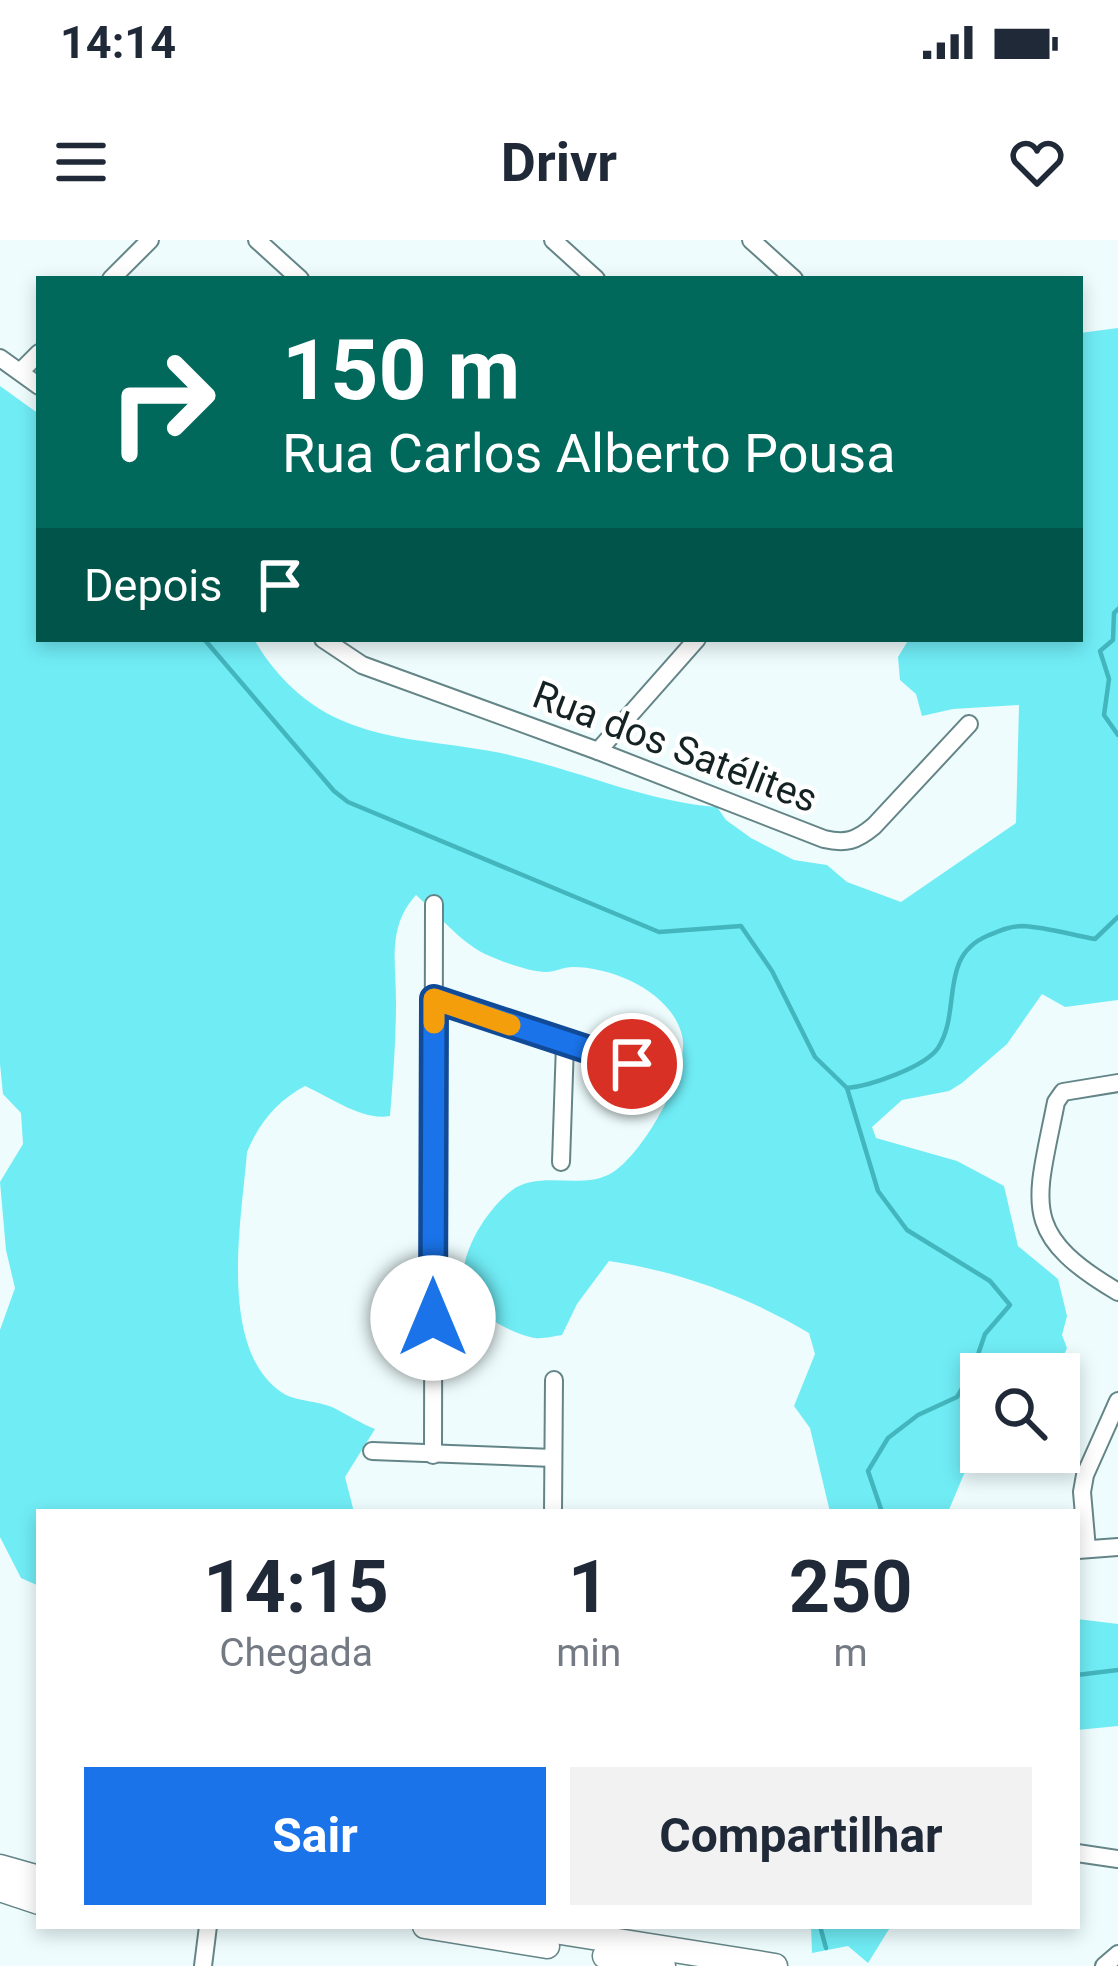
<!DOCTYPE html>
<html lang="pt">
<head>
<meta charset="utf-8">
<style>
	body { margin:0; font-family:Roboto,sans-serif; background:#f2f2f3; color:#1f2937; height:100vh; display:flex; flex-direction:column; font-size:45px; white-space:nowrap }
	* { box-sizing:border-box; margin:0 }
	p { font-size:39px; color:#747a83 }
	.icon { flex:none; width:66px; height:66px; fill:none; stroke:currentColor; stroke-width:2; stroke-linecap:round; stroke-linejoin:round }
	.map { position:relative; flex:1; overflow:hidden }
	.sheet { position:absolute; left:36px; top:1269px; width:1044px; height:420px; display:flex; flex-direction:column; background:#fff; border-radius:0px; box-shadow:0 6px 18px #0003 }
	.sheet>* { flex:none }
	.banner { position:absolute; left:36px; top:36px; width:1047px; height:366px; border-radius:0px; box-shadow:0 6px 18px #0003; background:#00695c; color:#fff; overflow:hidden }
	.fabs { position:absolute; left:960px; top:1113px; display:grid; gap:24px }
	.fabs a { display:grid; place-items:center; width:120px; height:120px; border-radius:0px; background:#fff; box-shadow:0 6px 18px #0003; font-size:60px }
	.pin { position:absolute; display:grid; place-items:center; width:102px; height:102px; color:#fff; margin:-51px; border:6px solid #fff; border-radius:50%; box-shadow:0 3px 12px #0007 }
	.me { position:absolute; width:132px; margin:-66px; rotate:0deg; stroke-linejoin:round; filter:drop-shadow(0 0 9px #0008) }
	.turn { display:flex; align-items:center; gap:42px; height:252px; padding:0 48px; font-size:54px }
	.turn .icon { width:156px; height:156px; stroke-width:2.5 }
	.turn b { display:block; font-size:84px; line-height:102px }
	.then { display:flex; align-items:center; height:114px; padding:0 48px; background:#0003; gap:24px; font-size:45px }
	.eta { display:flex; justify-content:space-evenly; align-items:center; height:204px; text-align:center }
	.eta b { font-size:72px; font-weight:700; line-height:84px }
	.action { display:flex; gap:24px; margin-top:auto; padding:24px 48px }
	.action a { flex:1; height:138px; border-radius:0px; background:#1a73e8; color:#fff; font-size:48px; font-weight:700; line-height:138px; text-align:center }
	.action a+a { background:#f2f2f3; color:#1f2937 }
	.status { display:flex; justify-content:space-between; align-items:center; height:84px; padding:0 60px; background:#fff; direction:ltr }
	.status svg { height:33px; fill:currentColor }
	header { display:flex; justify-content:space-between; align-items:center; height:156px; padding:0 48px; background:#fff; font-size:54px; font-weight:700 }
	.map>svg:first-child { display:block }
</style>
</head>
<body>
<div class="status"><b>14:14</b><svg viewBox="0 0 49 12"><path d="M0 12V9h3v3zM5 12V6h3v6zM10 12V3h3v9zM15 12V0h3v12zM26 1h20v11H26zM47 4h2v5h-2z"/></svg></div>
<header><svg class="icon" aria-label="menu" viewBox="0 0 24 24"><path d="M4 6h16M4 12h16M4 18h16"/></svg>Drivr<svg class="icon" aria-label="heart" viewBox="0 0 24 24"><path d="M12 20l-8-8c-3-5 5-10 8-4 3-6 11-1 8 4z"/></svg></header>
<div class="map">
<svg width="1118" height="1726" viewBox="0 0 1118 1726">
	<rect width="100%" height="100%" fill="#eefcfd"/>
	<g fill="#70ecf5">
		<path d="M1118,88v672l-53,7 -23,-13 -35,50 -45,39 -13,8 -47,9 -30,27 4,11 81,23 47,25 14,60 40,33 9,37 -5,19 5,13 -11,26h-75v78h8l-25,22 -16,38h-118l-20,-84 -16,-22 21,-52 -6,-21c-60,-36 -131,-62 -200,-72l-32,43 -15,31c-8,1 -19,4 -27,3 -21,-3 -59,-24 -68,-43 -15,-33 19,-85 44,-104 27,-21 67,-2 97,-16 33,-16 83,-104 74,-140 -11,-43 -69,-68 -109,-68 -10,0 -18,5 -27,5 -16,0 -46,-11 -61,-18 -26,-13 -47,-40 -69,-59 -29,32 -20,67 -20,107 0,38 -3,77 -6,114 -28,5 -60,-19 -85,-30 -28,15 -46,37 -58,66 -5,66 -30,195 34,240 14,10 36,8 53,16 14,7 26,15 41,21l-30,48 9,35h-315v74l-18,-8 -21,-41v-207l15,-42 -9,-38 -6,-68 23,-38 -2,-31 -18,-19 -3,-30v-678l39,28v225h215c17,31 46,61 78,77 49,24 100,25 152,34 80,13 153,51 233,57l9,13 25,18 43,22 33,5 20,17 54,20 115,-79 3,-118 -66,4 -31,7 -6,-22 -16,-14 -2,-23 11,-18h171v-306z"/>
		<path d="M1077,1379l41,5v102l-41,4z"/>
		<path d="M811,1686h80l-23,37 -20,-17 -36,7z"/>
	</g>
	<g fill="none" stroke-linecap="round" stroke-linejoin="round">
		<g stroke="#43b5bd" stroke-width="4.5">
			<path d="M1118,369l-4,4 -1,27 -13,11 9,28 -5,36 14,20"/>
			<path d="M204,399l130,152 14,11 311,130 82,-6 31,45 43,86 32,31 31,103 29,39 83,51 20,24 -25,29 -13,38 -15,25 -39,18 -30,23 -20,33 14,41"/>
			<path d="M847,848c23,-2 78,-21 91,-40 24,-37 0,-91 49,-112 12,-5 23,-10 35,-10 24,1 50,9 73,13l23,-22"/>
			<path d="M1077,1435l41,-5"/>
			<path d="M820,1686l6,22"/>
		</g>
		<defs>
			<g id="street">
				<path d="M257,0l43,39"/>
				<path d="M553,0l43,39"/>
				<path d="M751,0l43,39"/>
				<path d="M111,39l39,-39"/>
				<path d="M0,118l39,28"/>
				<path d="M22,130l17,-17"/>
				<path d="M323,399l39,26 236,86 226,88c22,5 32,2 50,-13l95,-102"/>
				<path d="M598,511l99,-112"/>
				<path d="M433,759l232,74"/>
				<path d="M1118,843l-55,9 -7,10c-20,102 -38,131 62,190"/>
				<path d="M561,922l4,-118"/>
				<path d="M372,1211l181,7"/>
				<path d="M433,1215l1,-551"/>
				<path d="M553,1272l1,-132"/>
				<path d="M1087,1309l-5,-57 3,-17 33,-74"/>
				<path d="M1078,1310l40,-3"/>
				<path d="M1077,1613l41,6"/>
				<path d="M203,1726l5,-40"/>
				<path d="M1104,1726l14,-12"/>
			</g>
			<g id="secondary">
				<path d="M0,1627l39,11"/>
				<path d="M0,1649l39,13"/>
				<path d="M425,1686l122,20"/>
				<path d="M523,1686l252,40"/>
				<path d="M605,1716l58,10"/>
			</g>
		</defs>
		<use href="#street" stroke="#648587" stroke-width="20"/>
		<use href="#secondary" stroke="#648587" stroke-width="27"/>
		<use href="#street" stroke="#fff" stroke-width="16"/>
		<use href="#secondary" stroke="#fff" stroke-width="24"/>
	</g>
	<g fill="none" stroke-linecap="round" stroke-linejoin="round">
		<defs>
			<path id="route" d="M433,1078l1,-319 198,65"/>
		</defs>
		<use href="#route" stroke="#114b97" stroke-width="30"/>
		<use href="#route" stroke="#1a73e8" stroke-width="21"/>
		<path stroke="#f59e0b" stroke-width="21" d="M434,783v-24l76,26"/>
	</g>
	<g text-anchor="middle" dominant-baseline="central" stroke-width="9" stroke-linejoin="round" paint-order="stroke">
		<g font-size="39" fill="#142223" stroke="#fff">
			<text transform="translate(675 507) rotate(21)">Rua dos Satélites</text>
		</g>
	</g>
</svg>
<div class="fabs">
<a><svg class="icon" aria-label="search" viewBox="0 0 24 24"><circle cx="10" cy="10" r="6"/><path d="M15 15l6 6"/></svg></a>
</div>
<div class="pin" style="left:632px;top:824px;background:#d93025"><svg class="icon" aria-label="arrive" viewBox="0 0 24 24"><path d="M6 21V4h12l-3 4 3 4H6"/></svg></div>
<svg class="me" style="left:433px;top:1078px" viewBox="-20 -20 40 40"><circle r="19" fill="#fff"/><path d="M0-13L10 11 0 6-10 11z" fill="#1a73e8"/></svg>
<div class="banner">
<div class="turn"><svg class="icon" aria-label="right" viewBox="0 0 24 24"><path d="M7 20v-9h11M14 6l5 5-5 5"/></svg><div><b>150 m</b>Rua Carlos Alberto Pousa</div></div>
<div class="then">Depois<svg class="icon" aria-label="arrive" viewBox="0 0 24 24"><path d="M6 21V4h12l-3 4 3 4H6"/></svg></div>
</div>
<section class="sheet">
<div class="eta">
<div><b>14:15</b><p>Chegada</p></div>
<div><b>1</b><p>min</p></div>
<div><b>250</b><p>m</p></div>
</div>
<div class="action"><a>Sair</a><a>Compartilhar</a></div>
</section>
</div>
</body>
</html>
